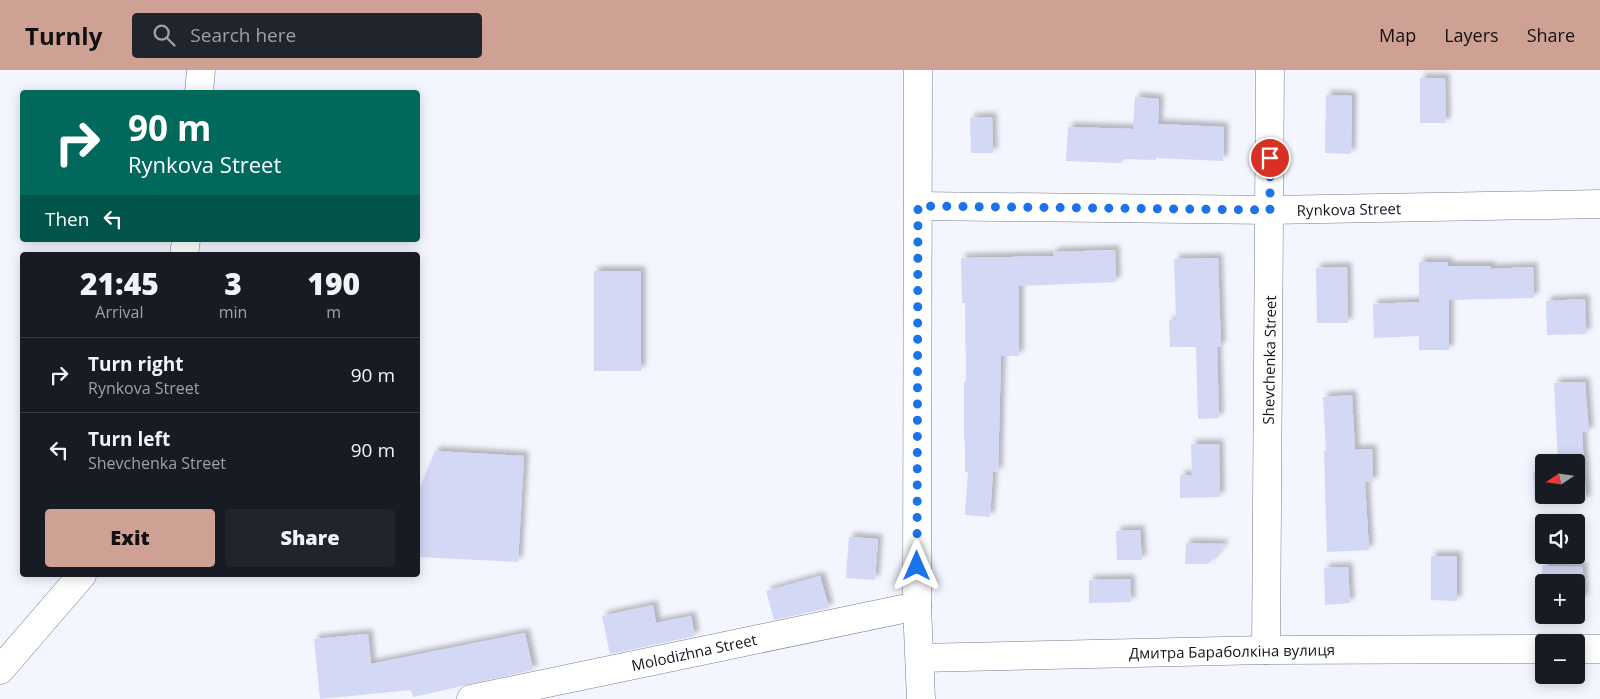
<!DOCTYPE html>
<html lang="en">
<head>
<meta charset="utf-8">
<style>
	body { margin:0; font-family:"Open Sans",sans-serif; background:#20242c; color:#f1f3f6; height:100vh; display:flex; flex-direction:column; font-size:19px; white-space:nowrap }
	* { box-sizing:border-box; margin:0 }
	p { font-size:16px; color:#9ea1a6 }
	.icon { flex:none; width:28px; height:28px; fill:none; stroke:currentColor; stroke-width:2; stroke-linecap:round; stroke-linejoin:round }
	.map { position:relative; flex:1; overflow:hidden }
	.side { position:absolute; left:20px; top:182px; width:400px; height:325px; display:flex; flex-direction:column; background:#171b24; border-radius:5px; box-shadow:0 2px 12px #0003 }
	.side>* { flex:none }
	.banner { position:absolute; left:20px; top:20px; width:400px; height:152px; border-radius:5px; box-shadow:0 2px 12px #0003; background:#00695c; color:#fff; overflow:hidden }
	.needle { width:32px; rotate:257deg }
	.buttons { position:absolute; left:1535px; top:384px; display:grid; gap:10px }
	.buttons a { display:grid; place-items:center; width:50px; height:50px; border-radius:5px; background:#171b24; box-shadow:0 2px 12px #0003; font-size:25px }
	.pin { position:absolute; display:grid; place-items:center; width:42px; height:42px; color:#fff; margin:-21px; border:2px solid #fff; border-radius:50%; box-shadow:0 1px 5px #0007 }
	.me { position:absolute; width:55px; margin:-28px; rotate:0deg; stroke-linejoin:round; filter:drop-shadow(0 0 4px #0008) }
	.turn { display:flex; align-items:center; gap:18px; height:105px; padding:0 25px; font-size:22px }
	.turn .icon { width:65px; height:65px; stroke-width:2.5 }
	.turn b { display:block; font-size:35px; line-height:42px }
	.then { display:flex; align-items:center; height:48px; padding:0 25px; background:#0003; gap:10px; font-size:19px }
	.eta { display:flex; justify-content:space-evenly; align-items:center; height:85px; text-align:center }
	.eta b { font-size:30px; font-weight:800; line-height:35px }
	.button { display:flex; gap:10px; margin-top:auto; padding:10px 25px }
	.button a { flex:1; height:58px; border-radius:5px; background:#cea194; color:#111; font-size:20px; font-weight:800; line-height:58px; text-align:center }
	.button a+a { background:#20242c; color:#f1f3f6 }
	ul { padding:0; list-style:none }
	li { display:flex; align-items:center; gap:15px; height:75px; padding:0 25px; border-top:1px solid #363941 }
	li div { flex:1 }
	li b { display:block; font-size:19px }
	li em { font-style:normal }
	header { display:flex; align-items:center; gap:30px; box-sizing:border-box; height:70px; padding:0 25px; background:#cea194; color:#111 }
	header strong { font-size:24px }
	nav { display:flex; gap:28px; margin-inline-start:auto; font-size:18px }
	.search { width:350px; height:45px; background:#20242c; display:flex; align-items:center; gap:12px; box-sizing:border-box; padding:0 18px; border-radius:5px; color:#9ea1a6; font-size:19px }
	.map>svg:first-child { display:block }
</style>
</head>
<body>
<header>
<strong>Turnly</strong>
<div class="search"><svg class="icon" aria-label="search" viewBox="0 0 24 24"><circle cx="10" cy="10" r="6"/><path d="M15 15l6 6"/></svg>Search here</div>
<nav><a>Map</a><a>Layers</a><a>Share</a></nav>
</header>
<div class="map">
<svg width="1600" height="629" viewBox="0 0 1600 629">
	<defs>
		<filter id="shadow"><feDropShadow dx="4.5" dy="-4.5" stdDeviation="2.5" flood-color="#0004"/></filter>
	</defs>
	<rect width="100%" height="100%" fill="#f3f5ff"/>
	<g fill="#d3d9f5" filter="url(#shadow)">
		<path d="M1420,8h25l1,45h-26z"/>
		<path d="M1326,25l26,1 -1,58 -26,-1z"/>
		<path d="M1135,27l24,2 -1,25 66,3 -1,34 -67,-3v2l-34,-1v4l-56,-2 2,-34 65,2z"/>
		<path d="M992,47l1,36h-22l-1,-35z"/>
		<path d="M1115,180l1,32 -97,4v70h-18l-3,116h-5l-3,45 -25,-2 3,-43h-3v-31h-1v-59h2l-1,-79h-3l-1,-45 92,-2v-4z"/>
		<path d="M1218,188l3,89h-4l2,71 -21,1 -2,-72h-26l-1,-27h7l-2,-61z"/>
		<path d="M1419,192h29v4h43v3l42,-2 1,31 -85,2v50h-30v-14l-45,2 -1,-34 46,-2z"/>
		<path d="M1347,197l1,56h-31l-1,-55z"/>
		<rect x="594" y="201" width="47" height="100"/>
		<path d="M1585,229l1,35 -39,1 -1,-34z"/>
		<path d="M1585,312l4,50h-7l4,68 -51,3 -2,-31 11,-1v24h32v-33h-18l-4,-79z"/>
		<path d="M1352,325l3,55 17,-1 1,33h-8l4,68 -42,2 -3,-101h2l-3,-54z"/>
		<path d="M1191,374h28l1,53 -40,1v-23h12z"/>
		<path d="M435,381l89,5 -6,106 -100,-5v-64z"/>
		<path d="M1140,460l2,30h-25l-1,-29z"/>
		<path d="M849,467l29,2 -3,41 -29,-2z"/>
		<path d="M1186,473l39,1 -17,20h-23z"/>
		<path d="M1431,486h26v45l-26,-1z"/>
		<path d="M1542,496l41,1v33h-7v-18h-32v18h-2z"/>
		<path d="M1348,497l2,36 -25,2 -1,-37z"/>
		<path d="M820,506l9,32 -55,12 -8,-29z"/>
		<path d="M1130,509l1,23 -42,1v-23z"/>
		<path d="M653,535l3,18 35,-7 4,20 -85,18 -8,-38z"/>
		<path d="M525,563l8,37 -120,27 -2,-7 -91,9 -6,-60 54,-5 3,30z"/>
	</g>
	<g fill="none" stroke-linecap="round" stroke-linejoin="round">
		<defs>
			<g id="minor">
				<path d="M199,22l2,-22"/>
				<path d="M918,136l352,4 330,-6"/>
				<path d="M184,185l2,-15"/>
				<path d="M1576,579h24"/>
				<path d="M1266,580l4,-580"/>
				<path d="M920,588l346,-8 278,-1"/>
				<path d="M0,600l82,-95"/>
				<path d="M471,629l446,-93"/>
			</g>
			<path id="tertiary" d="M918,0l-1,536 4,93"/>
		</defs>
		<use href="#minor" stroke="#787d92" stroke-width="29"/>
		<use href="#tertiary" stroke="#787d92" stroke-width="29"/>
		<use href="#minor" stroke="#fff" stroke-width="28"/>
		<use href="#tertiary" stroke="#fff" stroke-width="28"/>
	</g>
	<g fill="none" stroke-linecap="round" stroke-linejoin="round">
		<path stroke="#1a73e8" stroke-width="9" stroke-dasharray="0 16.2" d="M917,496l1,-360 352,4v-52"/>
	</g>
	<g text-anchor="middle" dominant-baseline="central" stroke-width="4.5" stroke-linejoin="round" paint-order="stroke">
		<g font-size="15" fill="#14161e" stroke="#fff">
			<text transform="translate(1349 139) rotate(-1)">Rynkova Street</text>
			<text transform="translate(1269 290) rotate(-89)">Shevchenka Street</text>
			<text transform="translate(1232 581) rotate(-1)">Дмитра Бараболкіна вулиця</text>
			<text transform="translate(694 582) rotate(-12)">Molodizhna Street</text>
		</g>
	</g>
</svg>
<div class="buttons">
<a><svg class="needle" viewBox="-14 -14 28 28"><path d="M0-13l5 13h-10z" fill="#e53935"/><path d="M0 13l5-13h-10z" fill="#9ea1a6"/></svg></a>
<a><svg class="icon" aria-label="sound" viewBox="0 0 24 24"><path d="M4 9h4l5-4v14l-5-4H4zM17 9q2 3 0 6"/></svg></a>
<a>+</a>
<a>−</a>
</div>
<div class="pin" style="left:1270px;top:88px;background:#d93025"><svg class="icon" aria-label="arrive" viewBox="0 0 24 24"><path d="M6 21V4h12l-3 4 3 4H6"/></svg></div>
<svg class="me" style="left:917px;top:496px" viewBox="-20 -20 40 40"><path d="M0-17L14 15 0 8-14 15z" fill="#1a73e8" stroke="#fff" stroke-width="4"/></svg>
<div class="banner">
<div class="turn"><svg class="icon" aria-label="right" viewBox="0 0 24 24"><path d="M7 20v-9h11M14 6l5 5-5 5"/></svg><div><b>90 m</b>Rynkova Street</div></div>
<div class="then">Then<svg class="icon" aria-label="left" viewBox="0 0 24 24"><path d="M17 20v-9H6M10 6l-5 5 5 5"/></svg></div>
</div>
<section class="side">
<div class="eta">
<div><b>21:45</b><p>Arrival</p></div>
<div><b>3</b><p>min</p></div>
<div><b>190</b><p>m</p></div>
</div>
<ul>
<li><svg class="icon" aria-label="right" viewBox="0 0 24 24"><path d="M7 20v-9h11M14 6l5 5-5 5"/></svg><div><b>Turn right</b><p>Rynkova Street</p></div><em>90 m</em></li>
<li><svg class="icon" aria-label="left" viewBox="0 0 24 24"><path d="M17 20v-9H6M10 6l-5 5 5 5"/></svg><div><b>Turn left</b><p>Shevchenka Street</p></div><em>90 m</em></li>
</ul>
<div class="button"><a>Exit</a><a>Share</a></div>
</section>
</div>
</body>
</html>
